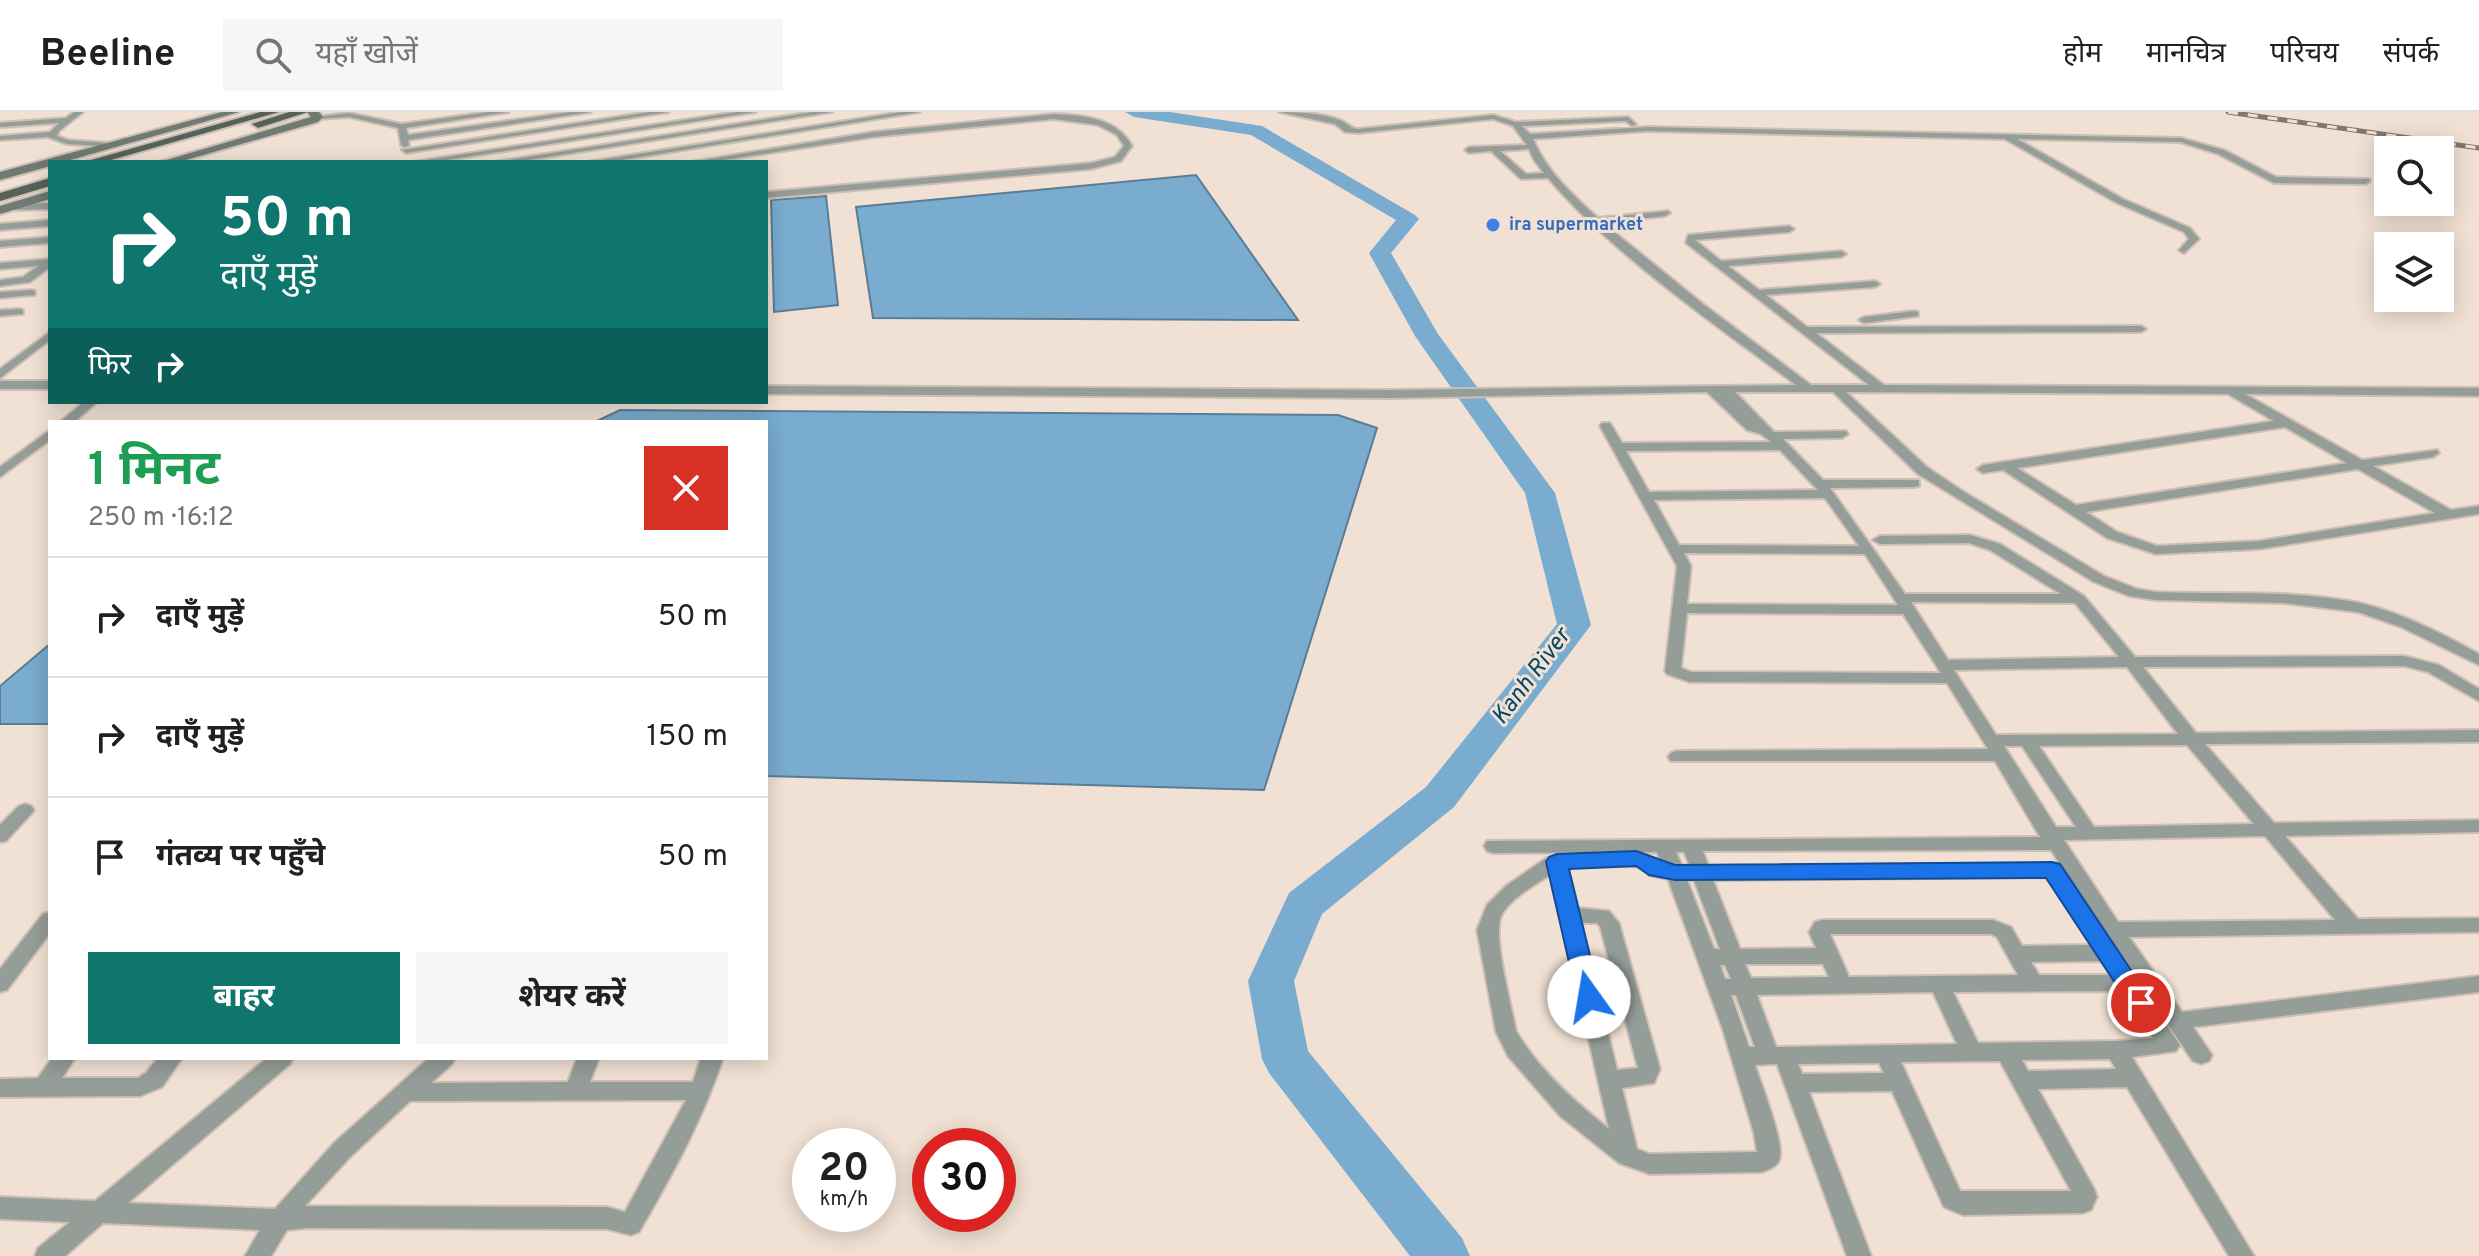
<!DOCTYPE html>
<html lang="hi">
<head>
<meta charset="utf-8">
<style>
	body { margin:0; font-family:Overpass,"Noto Sans Devanagari",sans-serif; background:#f6f6f6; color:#202124; height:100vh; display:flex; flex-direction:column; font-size:30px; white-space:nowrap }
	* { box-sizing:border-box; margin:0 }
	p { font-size:26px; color:#757577 }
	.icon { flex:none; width:44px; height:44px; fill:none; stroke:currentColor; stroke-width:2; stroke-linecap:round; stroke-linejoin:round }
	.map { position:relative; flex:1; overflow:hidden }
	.sheet { position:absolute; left:48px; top:308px; width:720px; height:640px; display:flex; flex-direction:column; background:#fff; border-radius:0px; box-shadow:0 4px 20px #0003 }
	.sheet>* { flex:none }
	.top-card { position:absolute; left:48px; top:48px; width:720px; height:244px; border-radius:0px; box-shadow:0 4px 20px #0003; background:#0f766e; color:#fff; overflow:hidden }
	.fabs { position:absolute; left:2374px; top:24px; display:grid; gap:16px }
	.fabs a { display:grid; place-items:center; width:80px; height:80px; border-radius:0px; background:#fff; box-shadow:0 4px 20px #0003; font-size:40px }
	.speed { position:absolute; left:792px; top:1016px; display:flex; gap:16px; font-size:40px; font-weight:700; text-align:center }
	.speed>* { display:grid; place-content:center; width:104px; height:104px; border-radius:50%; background:#fff; box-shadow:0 4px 20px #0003; line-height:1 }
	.speed small { font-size:20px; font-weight:400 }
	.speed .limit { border:12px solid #d22; background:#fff; color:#111 }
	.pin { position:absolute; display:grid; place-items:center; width:68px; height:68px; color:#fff; margin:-34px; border:4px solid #fff; border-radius:50%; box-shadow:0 2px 8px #0007 }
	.me { position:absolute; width:88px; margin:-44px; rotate:347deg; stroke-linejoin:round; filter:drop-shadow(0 0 6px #0008) }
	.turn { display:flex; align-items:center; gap:28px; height:168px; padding:0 40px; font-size:36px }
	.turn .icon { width:104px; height:104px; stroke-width:2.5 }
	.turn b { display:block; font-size:56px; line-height:68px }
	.then { display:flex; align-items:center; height:76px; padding:0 40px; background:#0003; gap:16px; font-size:30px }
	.round { display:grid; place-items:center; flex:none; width:84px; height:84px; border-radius:0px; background:#f6f6f6 }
	.head { display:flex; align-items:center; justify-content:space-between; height:136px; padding:0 40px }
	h1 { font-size:48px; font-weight:700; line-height:60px; color:#1e9e55 }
	.cta { display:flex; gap:16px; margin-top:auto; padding:16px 40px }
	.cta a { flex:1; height:92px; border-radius:0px; background:#0f766e; color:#fff; font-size:32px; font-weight:700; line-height:92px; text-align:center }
	.cta a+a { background:#f6f6f6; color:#202124 }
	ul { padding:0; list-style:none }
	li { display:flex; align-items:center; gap:24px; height:120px; padding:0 40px; border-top:2px solid #e0e0e0 }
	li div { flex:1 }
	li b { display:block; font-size:30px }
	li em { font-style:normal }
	header { display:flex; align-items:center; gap:48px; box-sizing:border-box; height:112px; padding:0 40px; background:#fff; border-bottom:2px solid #e0e0e0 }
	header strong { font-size:38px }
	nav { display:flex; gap:44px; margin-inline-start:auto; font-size:28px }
	.search { width:560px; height:72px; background:#f6f6f6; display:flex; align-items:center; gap:20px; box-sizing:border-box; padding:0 28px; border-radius:0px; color:#757577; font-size:30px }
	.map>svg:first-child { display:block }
</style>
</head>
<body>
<header>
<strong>Beeline</strong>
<div class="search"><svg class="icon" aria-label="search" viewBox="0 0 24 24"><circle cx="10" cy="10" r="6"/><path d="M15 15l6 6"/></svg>यहाँ खोजें</div>
<nav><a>होम</a><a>मानचित्र</a><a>परिचय</a><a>संपर्क</a></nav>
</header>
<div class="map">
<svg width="2479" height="1144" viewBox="0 0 2479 1144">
	<rect width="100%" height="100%" fill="#f1e1d4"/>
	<g fill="#79accf" stroke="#5a7d94" stroke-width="2">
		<path d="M1196,63l102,145 -425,-2 -17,-111z"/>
		<path d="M826,84l12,109 -64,7 -3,-112z"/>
		<path d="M620,298l718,5 39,13 -113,362 -498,-14v-354h-171z"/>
		<path d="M50,532v80h-50v-38z"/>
	</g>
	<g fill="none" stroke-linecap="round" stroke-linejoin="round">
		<path fill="#79accf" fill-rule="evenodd" d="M1125,0h45l92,14 153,89 4,4 -28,34 47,81 117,159 36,132 -137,182 -132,107 -28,67 14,70 154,187 8,18h-60l-141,-183 -7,-14 -14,-78 41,-88 137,-106 131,-163 -32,-131 -110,-157 -46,-83 27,-33 -145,-85 -117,-18z"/>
		<defs>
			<g id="street">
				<path d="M74,0h9l-24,19 -2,5 11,4 42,3 4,2 -1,2 -46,-3 -19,-7 -48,3v-4l50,-4 9,-9 -59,4v-4l66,-5z"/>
				<path d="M488,0h21l-103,16 2,7 162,-23h21l-183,28 1,5 -4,2 -4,-2 -3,-17 -49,-11 -31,2 -4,-2 35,-4 53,11z"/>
				<path d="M649,0h20l-263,41 -4,-3z"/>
				<path d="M736,0h20l-322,50h-21z"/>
				<path d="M812,0h20l-316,50h-21z"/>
				<path d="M901,0h19l-311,50h-21z"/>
				<path d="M1279,0c18,0 44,1 61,8 8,3 9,8 18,9l135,-14 23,7 112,-5 8,7 -4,2 -6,-5 -104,5 8,8 117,-7 534,11 43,12 52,27 93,2 1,2 -4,3 -92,-1 -56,-29 -38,-12 -163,-3 106,60 67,29 9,11 -15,14 -5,-3 10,-11 -5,-7 -67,-29 -112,-64 -358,-8 -114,8c14,33 39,55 65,79l70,-7 2,2 -5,3 -62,7 100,81 108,81h58l-183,-142 2,-8 101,-9 5,3 -5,3 -94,8 26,21 120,-10 5,3 -5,3 -113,9 31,24 116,-9 5,3 -5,3 -109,8 41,32 334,-1 5,3 -5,3 -325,1 68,52 595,3v8l-234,-2 117,66 75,-10 2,3 -6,4 -60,9 78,44 28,-4v8l-220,35 -103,5 -49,-16 -104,-68 -20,3 -6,-4 6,-4 291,-44 -46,-27 -382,-2 82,76 36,24 140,84 33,13 19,3c68,3 137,-3 204,11 42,10 81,30 119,51v11l-78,-38 -43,-15 -74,-9 -128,-3 -27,-4 -35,-14 -176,-108 -85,-82h-98l39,40 72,-1 2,3 -6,4 -59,1 40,41h96v6l-5,1 -84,1 75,106h156l-71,-44 -21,-7 -89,1 -7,-4 7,-4 90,-1 30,9 84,52 51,61 269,-1 35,9 40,24v12l-51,-29 -24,-6 -261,1 53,66 283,-3v12l-274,2 69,79 205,-3v12l-194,4 73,83 121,-1v14l-350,5 53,75 297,-36v16l-286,35 19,28 -3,6 -8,3 -8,-3 -77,-111 64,95 -4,6 -44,6 122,199h-25l-102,-169 -89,2 56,100 3,8 -6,13 -8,3 -120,2 -19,-8 -52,-116 -83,1 62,164h-24l-70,-192 -22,1c6,19 28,74 25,92 -1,9 -10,12 -18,15l-112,2 -31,-11 -59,-47 -52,-60 -12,-24 -19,-102 10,-25 19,-19 39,-27 12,-4c28,-3 83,-10 105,9l-5,-12 -164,1 -6,-2 -3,-5 3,-5 553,-4 -45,-76h-324l-3,-4 3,-4 6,-2 311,-2 -41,-66 -257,-1 -23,-8 -2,-3 12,-105 -77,-140 2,-3h8l12,20 149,-1 -10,-8 -14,-4 -40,-38 -317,6 -624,-4v-8l624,4 406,-5c-84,-63 -181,-129 -248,-207l-27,1 -30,-28 -22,2 -4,-3 4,-3 58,-2 -14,-19 -20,-7 -135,14 -13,-1 -10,-8zM1529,37l5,11 10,13 -18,1 -26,-23zM2285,315l62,36 -271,42 -59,-37zM1780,338l38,40 -169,2 -23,-41zM2358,357l77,44 -176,28 -102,5 -40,-14 -31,-20zM1825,386l34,48 -180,-1 -25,-45zM1684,441l181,1 33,51 -211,-1 4,-38zM1911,490l164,1 44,54 -171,3zM1687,501l216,1 38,59 -250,-1 -10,-4zM2127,555l51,67 -182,1 -42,-65zM2187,633l67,79 -160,3 -55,-81zM2004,634h18l54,81h-20zM2265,724l70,84 -217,2 -54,-82zM2051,738l53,81 -45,-66 -7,-2 -344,3 -5,-15zM1676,740h8l6,14h-8zM1636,754l6,1 7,8 19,4 55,151 31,103 3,19 -107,2 -13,-5 -15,-61 32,-5 6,-14 -41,-146 -10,-12 -31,-3 -11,-41zM1551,762l58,255c-34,-27 -71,-60 -93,-98 -4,-24 -25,-98 -14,-117 10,-17 33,-29 49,-40zM2047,765l45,68 -70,1 -11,-19 -18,-7h-171l-7,2 -6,10 7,16 -76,1 -27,-69zM1687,768h7l26,69h-6zM1581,811h16l3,3 38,142 -21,2zM1830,822h161l6,3 21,38 -169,2zM2102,849l9,14h-72l-8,-13zM1745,852h78l6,13 -78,1zM1720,853h5l6,14h-6zM2122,879l31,47 -37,3 -138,2 -25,-51zM1933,880l24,52 -181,3 -19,-52zM1731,883h5l19,52h-6zM2110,947l6,10 -88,2 -6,-11zM2000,949l71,130h-111l-59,-129zM1879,951l5,10 -82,1 -4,-10z"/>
				<path d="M1054,2c29,1 63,4 78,32l-11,15 -30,8 -325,29v-6l325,-29 24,-6 9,-11 -7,-11 -19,-10 -44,-6 -181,18 -162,25h-19l181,-30z"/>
				<path d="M50,91v6l-38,1 -5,-3 5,-3z"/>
				<path d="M50,108v6l-50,4v-6z"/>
				<path d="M50,125v6l-50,4v-6z"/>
				<path d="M50,147v8l-20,15 -30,4v-6l23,-3 15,-11 -38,3v-6z"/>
				<path d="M31,178l4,1v4l-35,3v-6z"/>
				<path d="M19,197l4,1v4l-23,2v-6z"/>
				<path d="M1914,199l4,1v4l-54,7 -5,-3 5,-3z"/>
				<path d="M50,220v8l-50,38v-9z"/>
				<rect x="0" y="269" width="50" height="8"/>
				<path d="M84,290h13l-23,20h-14z"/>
				<path d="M50,318v10l-50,37v-10z"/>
				<path d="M25,692l6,2 3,4 -3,4 -25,27 -6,1v-17l19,-19z"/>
				<path d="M50,800v21l-43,57 -7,2v-23l43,-55z"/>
				<path d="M52,946h23l-13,20h76l8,-5 12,-15h24l-20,29 -22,9 -140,1v-18l38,-1z"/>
				<path d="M267,946h26l-3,6 -162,139 147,6 59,-66 95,-85h26l-3,6 -21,19 137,-1 9,-24h22l-9,24h103l8,-24h22c-20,61 -51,117 -84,174l-8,3 -24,-6 -299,-1 -21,2 -16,26h-26l15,-26 -157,-7 -38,33h-30l3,-8 32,-26 -70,-3v-22l95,4zM686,988l-61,112 -18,-5 -302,-1 45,-49 60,-56z"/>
			</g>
			<g id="secondary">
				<path d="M222,0h17l-176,50h-13v4l-50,14v-8z"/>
				<path d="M307,0h12l4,5 -5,5 -139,40h-19l151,-45z"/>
				<path d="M50,79v8l-50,15v-8z"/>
			</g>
			<g id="primary">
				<path d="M260,0h19l-175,50h-20z"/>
				<path d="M289,0h19l-50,16 -6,-4z"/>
				<path d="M50,66v8l-50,15v-8z"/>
			</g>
		</defs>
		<use href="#street" stroke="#cdbfb4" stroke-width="4"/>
		<use href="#secondary" stroke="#cdbfb4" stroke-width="4"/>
		<use href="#primary" stroke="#cdbfb4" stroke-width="4"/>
		<use href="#street" fill="#959d98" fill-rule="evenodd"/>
		<use href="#secondary" fill="#6f7a73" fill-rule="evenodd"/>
		<use href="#primary" fill="#546259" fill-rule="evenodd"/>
		<defs>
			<path id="rail" d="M2228,0l251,36"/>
		</defs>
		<use href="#rail" stroke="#81776e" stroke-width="5"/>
		<use href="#rail" stroke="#f1e1d4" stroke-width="3" stroke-dasharray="10" stroke-linecap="butt"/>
	</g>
	<path fill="#1a73e8" stroke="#114b97" stroke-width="2" d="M1636,739l39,14 377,-3 8,2 93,139 -3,7 -9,2 -8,-2 -87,-132 -371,2 -26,-5 -13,-9 -67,3 31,128 -3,7 -8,3 -8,-3 -4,-7 -31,-135 3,-5 8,-3z"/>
	<circle fill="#3f7fe0" stroke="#f1e1d4" stroke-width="3" cx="1493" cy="113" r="8"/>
	<g text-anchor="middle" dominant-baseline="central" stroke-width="6" stroke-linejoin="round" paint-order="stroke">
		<g font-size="18" font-weight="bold" fill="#366cbe" stroke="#f1e1d4" text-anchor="start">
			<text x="1509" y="113">ira supermarket</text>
		</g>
		<g font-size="24" font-style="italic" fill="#034668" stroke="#f1e1d4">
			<text transform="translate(1532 565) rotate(-53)">Kanh River</text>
		</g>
	</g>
</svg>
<div class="fabs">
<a><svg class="icon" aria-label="search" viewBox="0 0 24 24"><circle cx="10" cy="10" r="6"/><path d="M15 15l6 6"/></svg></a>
<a><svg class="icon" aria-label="layers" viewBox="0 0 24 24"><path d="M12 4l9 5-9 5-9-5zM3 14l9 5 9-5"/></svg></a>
</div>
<div class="speed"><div>20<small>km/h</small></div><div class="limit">30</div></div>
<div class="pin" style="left:2141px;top:891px;background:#d93025"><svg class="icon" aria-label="arrive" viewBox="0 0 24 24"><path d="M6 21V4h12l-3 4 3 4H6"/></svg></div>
<svg class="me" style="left:1589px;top:885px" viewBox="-20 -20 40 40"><circle r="19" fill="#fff"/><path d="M0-13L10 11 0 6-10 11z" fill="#1a73e8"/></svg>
<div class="top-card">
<div class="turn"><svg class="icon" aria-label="right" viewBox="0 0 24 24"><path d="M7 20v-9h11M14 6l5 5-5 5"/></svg><div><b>50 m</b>दाएँ मुड़ें</div></div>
<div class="then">फिर<svg class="icon" aria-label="right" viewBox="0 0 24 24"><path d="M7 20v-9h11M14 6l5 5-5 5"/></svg></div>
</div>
<section class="sheet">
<div class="head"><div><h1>1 मिनट</h1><p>250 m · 16:12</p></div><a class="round" style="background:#d93025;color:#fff"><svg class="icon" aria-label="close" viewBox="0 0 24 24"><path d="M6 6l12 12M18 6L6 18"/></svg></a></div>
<ul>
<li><svg class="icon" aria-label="right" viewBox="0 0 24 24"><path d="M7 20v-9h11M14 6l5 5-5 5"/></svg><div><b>दाएँ मुड़ें</b></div><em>50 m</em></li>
<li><svg class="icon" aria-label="right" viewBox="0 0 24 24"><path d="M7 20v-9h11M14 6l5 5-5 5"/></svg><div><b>दाएँ मुड़ें</b></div><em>150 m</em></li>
<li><svg class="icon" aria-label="arrive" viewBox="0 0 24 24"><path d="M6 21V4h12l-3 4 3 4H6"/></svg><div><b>गंतव्य पर पहुँचे</b></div><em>50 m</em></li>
</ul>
<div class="cta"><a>बाहर</a><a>शेयर करें</a></div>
</section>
</div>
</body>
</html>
